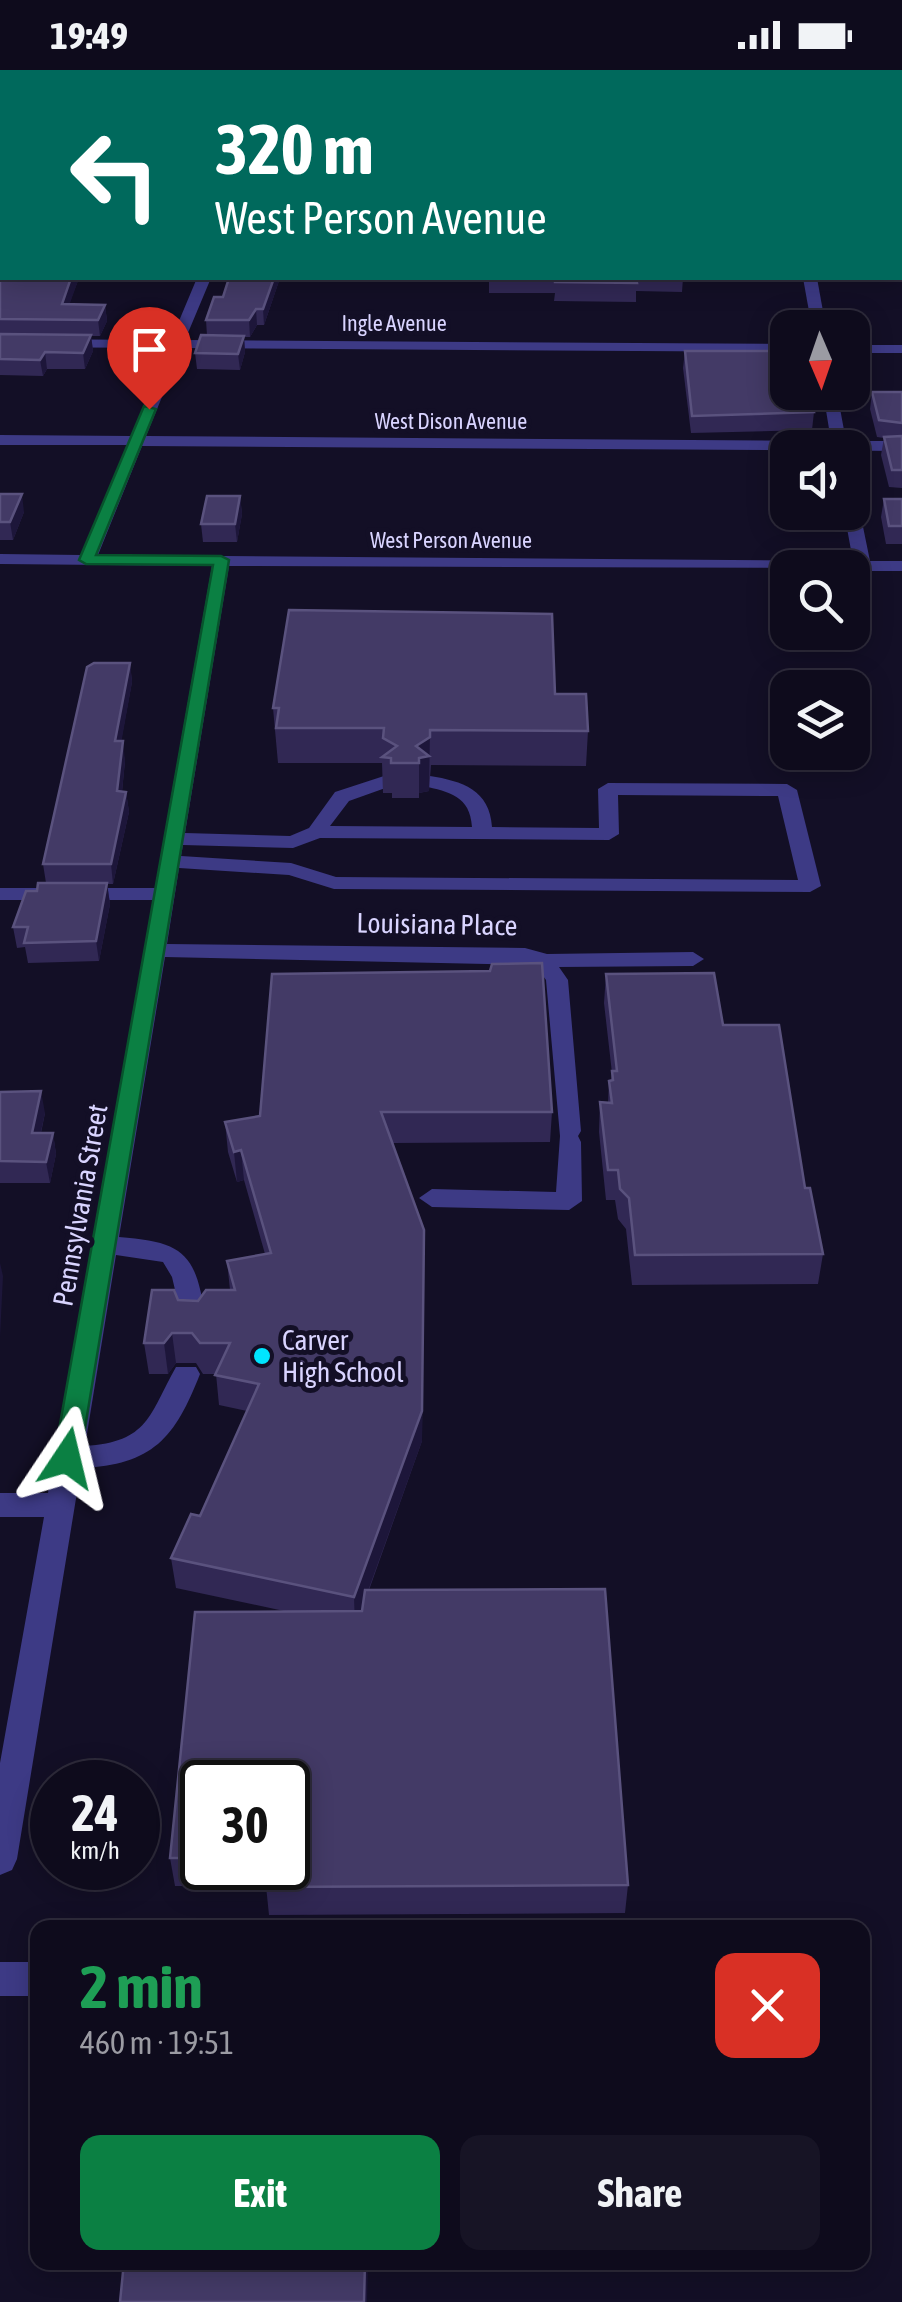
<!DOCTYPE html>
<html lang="en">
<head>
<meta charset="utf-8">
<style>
	body { margin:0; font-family:"Asap Condensed",sans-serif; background:#171425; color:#f1f3f6; height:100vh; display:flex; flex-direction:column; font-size:38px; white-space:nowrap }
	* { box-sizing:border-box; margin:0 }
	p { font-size:32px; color:#9b9ba3 }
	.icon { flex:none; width:55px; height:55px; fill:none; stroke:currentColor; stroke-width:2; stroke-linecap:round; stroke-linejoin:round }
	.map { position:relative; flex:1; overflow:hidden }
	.side { position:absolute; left:30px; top:1850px; width:840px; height:350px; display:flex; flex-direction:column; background:#0e0b1c; border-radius:20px; box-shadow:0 5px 25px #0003,0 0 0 2px #2e2b3b }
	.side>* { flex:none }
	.guide { position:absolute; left:0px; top:0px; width:902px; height:210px; box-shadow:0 5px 25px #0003,0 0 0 2px #2e2b3b; background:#00695c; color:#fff; overflow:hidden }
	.needle { width:65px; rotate:178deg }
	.buttons { position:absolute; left:770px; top:240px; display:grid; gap:20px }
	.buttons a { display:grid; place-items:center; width:100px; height:100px; border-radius:20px; background:#0e0b1c; box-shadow:0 5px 25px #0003,0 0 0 2px #2e2b3b; font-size:50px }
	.speed { position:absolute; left:30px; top:1690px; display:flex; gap:20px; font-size:50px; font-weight:700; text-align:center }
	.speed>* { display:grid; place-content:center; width:130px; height:130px; border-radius:50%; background:#0e0b1c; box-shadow:0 5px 25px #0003,0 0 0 2px #2e2b3b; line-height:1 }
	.speed small { font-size:25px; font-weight:400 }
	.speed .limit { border:5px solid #111; border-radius:15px; background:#fff; color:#111 }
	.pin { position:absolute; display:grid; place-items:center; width:85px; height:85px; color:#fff; margin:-102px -42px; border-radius:50% 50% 50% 0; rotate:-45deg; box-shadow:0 0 10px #0007 }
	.pin .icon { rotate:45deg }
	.me { position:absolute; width:110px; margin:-55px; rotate:10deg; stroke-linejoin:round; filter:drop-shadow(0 0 8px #0008) }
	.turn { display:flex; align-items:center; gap:35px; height:210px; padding:0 50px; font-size:45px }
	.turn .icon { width:130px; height:130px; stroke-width:2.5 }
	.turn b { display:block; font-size:70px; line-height:85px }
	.round { display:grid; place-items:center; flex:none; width:105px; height:105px; border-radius:20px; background:#171425 }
	.summary { display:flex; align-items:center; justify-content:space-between; height:170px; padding:0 50px }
	h1 { font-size:60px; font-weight:700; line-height:75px; color:#1e9e55 }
	.action { display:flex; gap:20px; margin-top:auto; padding:20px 50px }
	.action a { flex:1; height:115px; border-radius:20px; background:#0b8043; color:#fff; font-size:40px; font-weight:700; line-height:115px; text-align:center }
	.action a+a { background:#171425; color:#f1f3f6 }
	.status { display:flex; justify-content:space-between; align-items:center; height:70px; padding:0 50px; background:#0e0b1c; direction:ltr }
	.status svg { height:28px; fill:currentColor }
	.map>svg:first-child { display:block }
</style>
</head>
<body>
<div class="status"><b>19:49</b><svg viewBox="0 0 49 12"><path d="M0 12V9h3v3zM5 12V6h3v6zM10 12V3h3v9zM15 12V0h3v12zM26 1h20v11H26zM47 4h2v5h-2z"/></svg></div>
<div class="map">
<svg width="902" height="2232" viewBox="0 0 902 2232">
	<rect width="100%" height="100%" fill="#130f26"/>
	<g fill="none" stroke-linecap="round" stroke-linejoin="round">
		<g fill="#3d3a85" fill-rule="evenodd">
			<rect x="257" y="0" width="10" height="2"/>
			<path d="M735,0h10l1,2h-10z"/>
			<path d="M0,117l2,1v6l-2,1z"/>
			<rect x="900" y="194" width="2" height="8"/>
			<path d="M197,208h14l-26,62 603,4v8l-606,-4 -36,88 685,5 -8,-49h14l9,49h56v10l-760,-5 -44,109 755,6 -9,-49h8v-5l8,5 10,49h32v10h-50v-3l-623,-2 -44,267 105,3 19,-8 26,-36 49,-16 10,6 -3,4 -42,15 -19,25 142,1c-2,-31 -22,-35 -49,-41l-3,-4 10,-6c32,5 60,14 62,51l107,1 -1,-39 10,-6 179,1 10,6 24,96 -11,6 -476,-3 -45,-14 -110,-7 -12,76 358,4 22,6 146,-2 11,7 -11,7 -134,1 9,13 13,151 -3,5 3,6 1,59 -13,9 -137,-3 -13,-9 13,-9 124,3 4,-56 -14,-156 -11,-15 -370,-8 -46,280c68,5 77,18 87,84l-4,7h-18l-12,-51 -9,-15 -47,-7 -31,191c64,-4 64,-31 91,-79h20l4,7c-25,64 -47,91 -119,94l-64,391 -5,11 -12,5v-112l44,-246h-44v-24h48l105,-593h-153v-12h155l57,-322 -212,-2v-10l81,1 46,-110h-127v-10l131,1 37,-88 -168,-1v-8l171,1zM618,725l160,1 20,84 -462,-3 -45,-14 -110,-7 2,-11 110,3 27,-10 289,2 10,-6z"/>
			<path d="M803,208h14l9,50h-14z"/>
			<rect x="852" y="275" width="50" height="8"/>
			<rect x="0" y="1892" width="38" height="34"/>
		</g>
	</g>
	<g fill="#312854" fill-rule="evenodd">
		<path d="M839,0h63v186l-2,-4v-180h-60z"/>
		<rect x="0" y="9" width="2" height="103"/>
		<path d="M0,182l79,26 -10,26 36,1 2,16 -7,15h-9l2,15 -8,18h-38l-4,7 -43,-1z"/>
		<path d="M229,208h51l-16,47h-7l-7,12h-6l1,15 -5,18 -43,-1 -2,-16 12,-17 -1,-16 17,-23z"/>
		<path d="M489,208h194l-1,14 -46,-1v11l-82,-1 1,-8h-66z"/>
		<path d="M685,281l129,61 -2,18 -121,3 -8,-65z"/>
		<path d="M872,322h30v96l-13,-1 -8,-32 3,-17 -7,-1 -7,-28z"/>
		<path d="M0,424l24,18 -11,28h-13z"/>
		<path d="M240,426l2,18 -5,28h-34l-2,-18z"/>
		<path d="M884,429h18v45h-16l-5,-27z"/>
		<path d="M130,593l2,19 -11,59 4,20 -3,31h4l3,20 -16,72h-6l3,20 -11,57 -71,2 -3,-16 -8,1 -4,-21 24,-36 9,-8 -3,-19z"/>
		<path d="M555,624l33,37 -2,35 -155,-1 -2,26 -10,2v5h-27v-5h-9l-1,-30h-104l-5,-55z"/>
		<path d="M542,893l10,149 -2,30 -158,1 32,87 -2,211 -53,149 236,-1 23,296 -3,28 -356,2 -3,-29h-91l-5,-28 25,-246 89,-1 -108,-23 -5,-30 20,-44 9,2 47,-105 -28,-6 -3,-31h-13l-7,-11h-20l-8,11h-19l-5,-31 8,-53h22l4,10 20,1 8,-11h24l-3,-29 38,-7 -21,-74 -7,2 -9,-30 -3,-30 35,-6 12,-142 218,-3 2,-7zM202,1712h86v86h-86z"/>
		<path d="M606,904l117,51 82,163 18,66 -5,30 -186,1 -6,-56 -8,-10 -3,-19h-9l-7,-68 1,-30 8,1 1,-22 2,-1 1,-7 -8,-70z"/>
		<path d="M0,1022l45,21 -4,20h12l3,21 -6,29h-50z"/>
	</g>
	<g fill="#1d163a">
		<path d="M71,208h8l-15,42 -2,-16z"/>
		<path d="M274,208h6l-16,47 -1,-16z"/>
		<path d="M105,235l2,16 -7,15 -2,-16z"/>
		<path d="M256,239l1,16 -7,12 -1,-17z"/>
		<path d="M91,265l2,16 -8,18 -2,-16z"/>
		<path d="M244,266l1,16 -5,18 -2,-16z"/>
		<path d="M45,282l2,17 -4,7 -3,-16z"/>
		<path d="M22,424l2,18 -11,28 -3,-18z"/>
		<path d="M240,426l2,18 -5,28 -2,-18z"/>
		<path d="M130,593l2,19 -14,79 -3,-20z"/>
		<path d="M430,660l-1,61 -10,2v5v-35l-3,-17z"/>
		<path d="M123,671l2,20 -5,50 -3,-20z"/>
		<path d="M126,722l3,20 -16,72 -2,-20z"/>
		<path d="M107,813l3,21 -11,57 -3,-20z"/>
		<path d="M41,1021l4,22 -9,41 -4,-21z"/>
		<path d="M53,1063l3,21 -6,29 -4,-21z"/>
		<path d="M241,1080l3,30 -7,2 -3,-30z"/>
		<path d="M424,1160l-2,211 -67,186 -1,-30z"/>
		<path d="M0,1193l3,13 -3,61z"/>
		<path d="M172,1263l4,30 -8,11 -4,-31z"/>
		<path d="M365,2192h3l-1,40h-3z"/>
	</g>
	<g fill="#433a66" stroke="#5a527e" stroke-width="2.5">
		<path d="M77,0h157l-2,2h-156z"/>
		<rect x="329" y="0" width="237" height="2"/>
		<path d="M571,0h55l1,2h-55z"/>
		<path d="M848,0h51v2h-50z"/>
		<rect x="0" y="9" width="2" height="34"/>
		<rect x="900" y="11" width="2" height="38"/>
		<rect x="0" y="54" width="2" height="42"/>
		<rect x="900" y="61" width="2" height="45"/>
		<path d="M900,119h2v48l-2,-5z"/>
		<path d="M2,178v30h69l-9,26 43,1 -7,15 -98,-1v-67z"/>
		<path d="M229,208h45l-11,31h-7l-7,11h-43l8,-23h9z"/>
		<path d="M555,208h81l1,5 -82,-1z"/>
		<path d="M0,265v-1l91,1 -8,18 -38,-1 -5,8 -40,-1z"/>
		<path d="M201,265l43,1 -6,18 -43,-1z"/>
		<path d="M685,281h103v41h21l5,20 -122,4z"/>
		<path d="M872,322h30v31l-23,-3z"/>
		<path d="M902,366v34h-10l-8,-33z"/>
		<path d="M0,424h22l-12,28h-10z"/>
		<path d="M207,426h33l-5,28h-34z"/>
		<path d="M884,429h18v27h-13z"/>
		<path d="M289,540l263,4 3,80h31l2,37 -158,-1v7l-14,9 13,10 -10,2v5h-28v-5l-9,-1 15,-11 -14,-8 1,-10h-108l3,-20h-6z"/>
		<path d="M94,593h36l-15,78h8l-6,50 9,1 -15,72h-68l44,-197z"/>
		<path d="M38,813h69l-11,58 -72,2 4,-16h-15l13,-36h11z"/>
		<path d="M542,893l10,149h-171l43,118 -2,181 -68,186 -183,-39 20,-44 9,2 59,-132 -44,-9 15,-32h-30l-8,-10h-20l-8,10h-20l8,-53h22l4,10 20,1 8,-11h29l-8,-29 44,-8 -30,-103 -7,2 -9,-30 35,-6 12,-142 218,-3 2,-7z"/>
		<path d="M714,903l9,52h56l26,163h5l13,66 -188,1 -6,-57 -9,-9 -2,-19h-10l-8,-68 12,1 -3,-22 4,-1 -1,-9h5l-11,-97z"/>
		<path d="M41,1021l-9,42h21l-7,29 -46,-1v-69z"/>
		<path d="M605,1519l23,296 -362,2 1,-19h21v-86h-86v76h-32l25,-246 167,-1 3,-21z"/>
		<path d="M124,2192h241l-1,40h-244z"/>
	</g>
	<path fill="#0b8043" stroke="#07532c" stroke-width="2.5" d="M144,336l12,3 -60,146 125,1 8,4 -149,898 -13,10 -13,-10 159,-893 -127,-1 -7,-4z"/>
	<circle fill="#00e5ff" stroke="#130f26" stroke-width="4" cx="262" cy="1286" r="10"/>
	<g text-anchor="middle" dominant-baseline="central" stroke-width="10" stroke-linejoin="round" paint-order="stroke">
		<g font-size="22" fill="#d9d4ff" stroke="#130f26">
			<text x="394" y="253">Ingle Avenue</text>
			<text x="451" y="351">West Dison Avenue</text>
			<text x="451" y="470">West Person Avenue</text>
		</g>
		<g font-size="28" fill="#d9d4ff" stroke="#130f26">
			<text transform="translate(437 854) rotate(1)">Louisiana Place</text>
			<text transform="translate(80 1135) rotate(-80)">Pennsylvania Street</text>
		</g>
		<g font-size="28" fill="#d9d4ff" stroke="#130f26" text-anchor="start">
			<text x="282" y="1270">Carver<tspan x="282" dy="32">High School</tspan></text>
		</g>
	</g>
</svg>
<div class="buttons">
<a><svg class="needle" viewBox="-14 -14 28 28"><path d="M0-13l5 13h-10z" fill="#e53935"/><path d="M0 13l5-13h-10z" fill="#9b9ba3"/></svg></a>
<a><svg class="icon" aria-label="sound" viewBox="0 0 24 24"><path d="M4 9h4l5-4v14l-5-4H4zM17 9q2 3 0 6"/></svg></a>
<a><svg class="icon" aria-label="search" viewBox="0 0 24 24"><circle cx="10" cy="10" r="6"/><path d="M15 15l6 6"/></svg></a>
<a><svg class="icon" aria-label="layers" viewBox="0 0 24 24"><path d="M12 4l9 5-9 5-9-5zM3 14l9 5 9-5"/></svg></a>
</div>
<div class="speed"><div>24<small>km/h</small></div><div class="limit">30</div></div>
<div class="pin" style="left:149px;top:339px;background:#d93025"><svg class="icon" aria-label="arrive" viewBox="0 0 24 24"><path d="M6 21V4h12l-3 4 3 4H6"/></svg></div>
<svg class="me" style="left:67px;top:1388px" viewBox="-20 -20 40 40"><path d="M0-17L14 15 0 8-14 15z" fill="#0b8043" stroke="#fff" stroke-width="4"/></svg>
<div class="guide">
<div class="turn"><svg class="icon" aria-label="left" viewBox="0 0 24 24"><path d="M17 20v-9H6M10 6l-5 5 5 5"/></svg><div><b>320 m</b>West Person Avenue</div></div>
</div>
<section class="side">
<div class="summary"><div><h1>2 min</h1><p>460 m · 19:51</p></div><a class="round" style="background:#d93025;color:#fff"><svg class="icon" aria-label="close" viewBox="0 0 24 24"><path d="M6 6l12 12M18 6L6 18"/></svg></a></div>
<div class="action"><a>Exit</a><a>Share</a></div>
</section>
</div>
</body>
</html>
